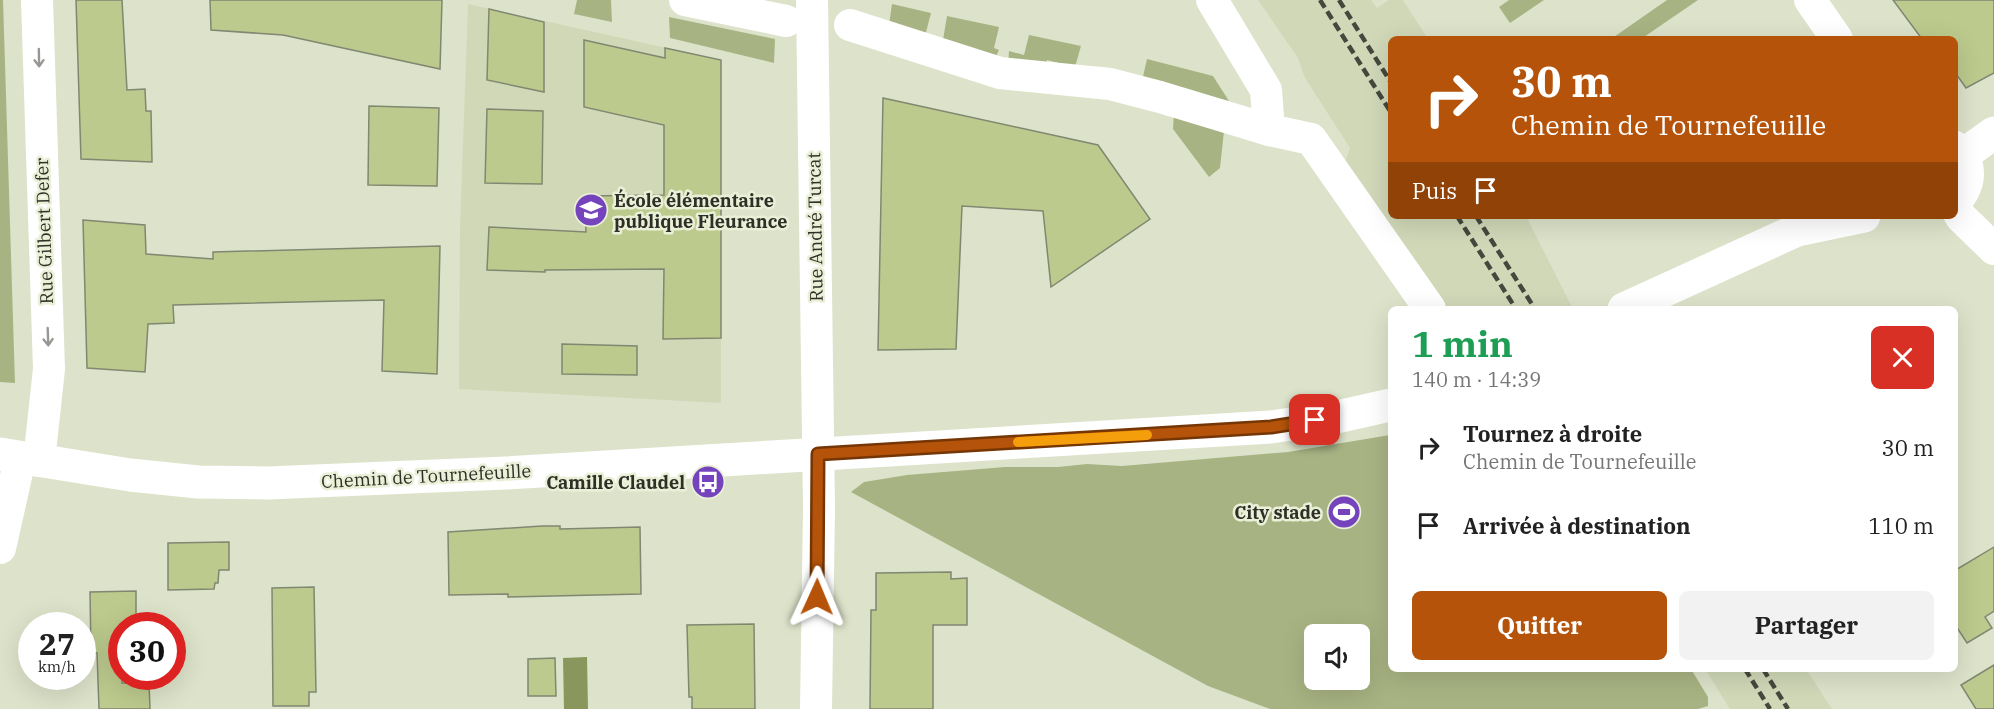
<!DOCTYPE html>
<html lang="fr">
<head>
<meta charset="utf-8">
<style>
	body { margin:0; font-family:"IBM Plex Serif",serif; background:#f2f2f2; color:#222; height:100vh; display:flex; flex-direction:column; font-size:22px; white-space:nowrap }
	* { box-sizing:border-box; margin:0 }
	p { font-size:20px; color:#767676 }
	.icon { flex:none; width:33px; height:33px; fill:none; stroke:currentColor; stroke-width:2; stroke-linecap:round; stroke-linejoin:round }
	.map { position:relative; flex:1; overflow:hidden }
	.side { position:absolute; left:1388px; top:306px; width:570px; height:366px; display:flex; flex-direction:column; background:#fff; border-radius:9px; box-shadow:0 6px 24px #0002 }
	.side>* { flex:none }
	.top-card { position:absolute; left:1388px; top:36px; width:570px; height:183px; border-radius:9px; box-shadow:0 6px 24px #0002; background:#b45309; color:#fff; overflow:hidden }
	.fabs { position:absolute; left:1304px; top:624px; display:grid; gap:12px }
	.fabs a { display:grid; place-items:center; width:66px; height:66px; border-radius:9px; background:#fff; box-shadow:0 6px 24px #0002; font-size:30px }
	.speed { position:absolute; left:18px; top:612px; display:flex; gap:12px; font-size:30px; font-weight:700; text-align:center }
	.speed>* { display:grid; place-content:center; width:78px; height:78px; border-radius:50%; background:#fff; box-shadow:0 6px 24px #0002; line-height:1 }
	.speed small { font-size:15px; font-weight:400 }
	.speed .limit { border:9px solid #d22; background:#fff; color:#111 }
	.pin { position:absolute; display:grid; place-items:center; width:51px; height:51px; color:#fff; margin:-26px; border-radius:12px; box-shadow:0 3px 9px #0006 }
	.me { position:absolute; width:66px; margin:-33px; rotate:1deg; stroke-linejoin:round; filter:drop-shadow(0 0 4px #0008) }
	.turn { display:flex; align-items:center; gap:21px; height:126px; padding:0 24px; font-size:27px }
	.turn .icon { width:78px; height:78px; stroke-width:2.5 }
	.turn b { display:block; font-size:42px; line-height:51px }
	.then { display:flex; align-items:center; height:57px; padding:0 24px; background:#0003; gap:12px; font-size:22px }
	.round { display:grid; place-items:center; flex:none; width:63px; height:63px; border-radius:9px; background:#f2f2f2 }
	.headline { display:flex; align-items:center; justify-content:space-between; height:102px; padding:0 24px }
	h1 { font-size:36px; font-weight:700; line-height:45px; color:#1e9e55 }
	.action { display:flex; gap:12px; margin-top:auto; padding:12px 24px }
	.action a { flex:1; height:69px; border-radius:9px; background:#b45309; color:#fff; font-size:24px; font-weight:700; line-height:69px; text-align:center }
	.action a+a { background:#f2f2f2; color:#222 }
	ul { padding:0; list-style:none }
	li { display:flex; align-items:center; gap:18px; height:78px; padding:0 24px }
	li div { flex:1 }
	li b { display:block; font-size:22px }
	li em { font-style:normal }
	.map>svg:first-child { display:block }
</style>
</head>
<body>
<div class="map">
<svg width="1994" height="709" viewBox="0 0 1994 709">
	<rect width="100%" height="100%" fill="#dde3ca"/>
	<g fill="#d0d8b8">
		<path d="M1258,0h113l6,8 12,-8h14l25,39h-38v177h136l47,93h-128l-100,-147 5,-14 -45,-70 -7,-20z"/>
		<path d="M468,4l253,56v343l-262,-14 1,-161z"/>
		<path d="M1705,669h101l26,40h-102z"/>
	</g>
	<g fill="#a8b383" fill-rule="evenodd">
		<path d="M0,0h3l12,383 -15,-1z"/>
		<path d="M577,0h34l1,22 -38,-8z"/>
		<path d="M1509,0h35l-34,23 -11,-16z"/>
		<path d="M1667,0h31l-57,39h-30z"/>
		<path d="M892,4l39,9 -7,27 -35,-15z"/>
		<path d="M947,16l52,11 -5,21 5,2 -7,15 -50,-19z"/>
		<path d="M669,17l106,22 -1,24 -104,-25z"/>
		<path d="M1029,35l52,11 -6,21 -28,-7 -2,9 -37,-2 1,-16 15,4z"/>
		<path d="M1147,59l66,17 16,25 -87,-20z"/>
		<path d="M1174,112l50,19 -4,37 -11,9 -36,-48z"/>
		<path d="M1390,435v234h301l17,28v9l-10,3h-428l-62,-23 -357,-194 13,-10 43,-7 98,-8h53l29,-3 35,2 166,-14zM1314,634h45v46h-45z"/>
	</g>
	<path fill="#8a975c" d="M587,657l1,52h-24l-1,-51z"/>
	<g fill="#bcca8d" stroke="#818771" stroke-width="1.5">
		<path d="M76,0h46l5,90 18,-1 1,22h5l1,51 -71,-3z"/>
		<path d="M210,0h232l-2,69 -157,-34 -72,-5z"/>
		<path d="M1893,0h101v73l-28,15 -12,-17v-32h-32z"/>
		<path d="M489,9l55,13v70l-57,-12z"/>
		<path d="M584,40l81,18v-10l56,12v278l-58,1 1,-70 -119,1v2l-58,-2 2,-43 97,5 -1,-36 79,-1v-70l-80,-18z"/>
		<path d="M883,98l215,47 52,74 -99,68 -8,-76 -81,-5 -6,143 -78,1z"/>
		<path d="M369,106l70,2 -2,78 -69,-1z"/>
		<path d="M487,109l56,2 -1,73 -57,-1z"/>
		<path d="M83,220l62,5 1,29 67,5v-7l227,-6 -3,128 -55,-3 2,-71 -211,5 1,18 -26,1 -3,48 -58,-4z"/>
		<path d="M562,344l75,2v29l-75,-1z"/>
		<path d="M542,526h18v3l80,-2 1,67 -133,3v-3l-59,1 -1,-63z"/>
		<path d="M229,542v28h-10l-1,13h-3l-1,6 -46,1v-47z"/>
		<path d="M1994,547v64l-9,6 7,11 -25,15 -13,-20v-52z"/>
		<path d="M951,572v7l16,-1v47h-34v84h-63l1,-99h5v-37z"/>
		<path d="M314,587l2,105h-7v14h-36l-1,-118z"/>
		<path d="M136,591v35h-14v57h27l1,26h-51l-2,-56h-6l-1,-61z"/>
		<path d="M754,624l1,85h-63v-12h-3l-2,-72z"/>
		<path d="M555,658l1,38h-28v-37z"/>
		<path d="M1994,665v44h-18l-15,-24z"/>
	</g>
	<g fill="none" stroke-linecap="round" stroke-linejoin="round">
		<g stroke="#fff" stroke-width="32">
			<path d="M37,0l12,369 -10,92"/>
			<path d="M685,0l101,21"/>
			<path d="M812,0l7,508 -3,201"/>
			<path d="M1212,0l54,90 3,40 42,9 119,170"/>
			<path d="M1810,0l27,39"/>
			<path d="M850,25l150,48 110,11 50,13 109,33"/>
			<path d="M1954,205l7,12 33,32"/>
			<path d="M0,548l20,-89"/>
		</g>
		<g stroke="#fff" stroke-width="33">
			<path d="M1954,147c19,17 17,38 0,56"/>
			<path d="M1963,155l31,-22"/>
			<path d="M1624,309l173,-79 67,-14"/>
			<path d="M0,454l130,21 68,7 70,1 238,-10 765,-46 66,-10 53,-12"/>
		</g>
		<g stroke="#45483d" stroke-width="4.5" stroke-dasharray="9 4.5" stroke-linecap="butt">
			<path d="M1320,0l70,111"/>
			<path d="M1339,0l51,81"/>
			<path d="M1457,216l59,93"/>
			<path d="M1476,216l59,93"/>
			<path d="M1745,669l25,40"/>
			<path d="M1763,669l25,40"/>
		</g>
	</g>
	<defs><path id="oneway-shaft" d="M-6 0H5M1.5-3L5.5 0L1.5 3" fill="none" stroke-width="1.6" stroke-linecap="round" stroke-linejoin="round" transform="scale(1.5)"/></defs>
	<g stroke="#969893">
		<use href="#oneway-shaft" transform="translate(39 58) rotate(89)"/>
		<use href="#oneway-shaft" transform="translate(48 337) rotate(88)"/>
	</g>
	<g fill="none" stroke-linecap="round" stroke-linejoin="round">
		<defs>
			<path id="route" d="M817,597l1,-143 453,-27 44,-7"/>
		</defs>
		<use href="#route" stroke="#753606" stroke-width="15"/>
		<use href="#route" stroke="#b45309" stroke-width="10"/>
		<path stroke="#f59e0b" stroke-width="10" d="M1018,442l129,-7"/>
	</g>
	<defs>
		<symbol id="school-disc" viewBox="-11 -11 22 22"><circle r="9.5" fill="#7544bc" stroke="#eaf0d7"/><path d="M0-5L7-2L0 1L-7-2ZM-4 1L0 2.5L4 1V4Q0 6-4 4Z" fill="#fff"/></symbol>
		<symbol id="bus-disc" viewBox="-11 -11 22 22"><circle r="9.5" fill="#7544bc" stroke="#eaf0d7"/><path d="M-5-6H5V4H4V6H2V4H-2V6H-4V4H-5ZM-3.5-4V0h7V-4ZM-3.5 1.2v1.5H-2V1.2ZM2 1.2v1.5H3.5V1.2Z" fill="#fff"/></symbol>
		<symbol id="stadium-disc" viewBox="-11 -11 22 22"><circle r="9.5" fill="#7544bc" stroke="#eaf0d7"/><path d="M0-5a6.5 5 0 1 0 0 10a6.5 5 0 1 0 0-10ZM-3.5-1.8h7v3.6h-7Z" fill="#fff"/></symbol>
	</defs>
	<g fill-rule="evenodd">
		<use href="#school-disc" x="572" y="191" width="38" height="38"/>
		<use href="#bus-disc" x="689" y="463" width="38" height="38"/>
		<use href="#stadium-disc" x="1325" y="493" width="38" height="38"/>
	</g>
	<g text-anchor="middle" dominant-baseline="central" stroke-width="5" stroke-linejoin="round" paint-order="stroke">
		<g font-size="18" font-weight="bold" fill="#2e3027" stroke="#eaf0d7" text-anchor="end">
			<text x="614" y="200" text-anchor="start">École élémentaire<tspan x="614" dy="21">publique Fleurance</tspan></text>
			<text x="685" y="482">Camille Claudel</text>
			<text x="1321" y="512">City stade</text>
		</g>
		<g font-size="18" fill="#2e3027" stroke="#eaf0d7">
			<text transform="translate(815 227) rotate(-91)">Rue André Turcat</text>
			<text transform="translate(44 231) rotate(-92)">Rue Gilbert Defer</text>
			<text transform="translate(426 476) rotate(-3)">Chemin de Tournefeuille</text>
		</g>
	</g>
</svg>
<div class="fabs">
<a><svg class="icon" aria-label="sound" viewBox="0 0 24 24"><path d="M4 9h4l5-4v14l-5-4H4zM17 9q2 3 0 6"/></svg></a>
</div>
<div class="speed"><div>27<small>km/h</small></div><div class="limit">30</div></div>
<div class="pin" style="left:1315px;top:420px;background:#d93025"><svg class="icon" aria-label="arrive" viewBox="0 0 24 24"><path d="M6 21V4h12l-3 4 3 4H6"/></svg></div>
<svg class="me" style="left:817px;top:597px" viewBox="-20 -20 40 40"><path d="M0-17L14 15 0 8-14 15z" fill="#b45309" stroke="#fff" stroke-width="4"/></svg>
<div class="top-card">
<div class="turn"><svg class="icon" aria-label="right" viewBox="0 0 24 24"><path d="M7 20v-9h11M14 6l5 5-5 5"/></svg><div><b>30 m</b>Chemin de Tournefeuille</div></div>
<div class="then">Puis<svg class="icon" aria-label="arrive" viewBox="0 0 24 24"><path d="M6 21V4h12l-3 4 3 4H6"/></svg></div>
</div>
<section class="side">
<div class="headline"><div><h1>1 min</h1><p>140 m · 14:39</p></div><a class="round" style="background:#d93025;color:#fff"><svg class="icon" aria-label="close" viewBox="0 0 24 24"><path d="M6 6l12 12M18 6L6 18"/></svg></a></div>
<ul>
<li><svg class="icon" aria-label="right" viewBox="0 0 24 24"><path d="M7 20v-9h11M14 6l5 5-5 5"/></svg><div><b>Tournez à droite</b><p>Chemin de Tournefeuille</p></div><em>30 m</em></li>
<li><svg class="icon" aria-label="arrive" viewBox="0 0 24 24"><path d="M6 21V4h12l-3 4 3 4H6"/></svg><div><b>Arrivée à destination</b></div><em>110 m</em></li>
</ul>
<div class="action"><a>Quitter</a><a>Partager</a></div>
</section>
</div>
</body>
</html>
